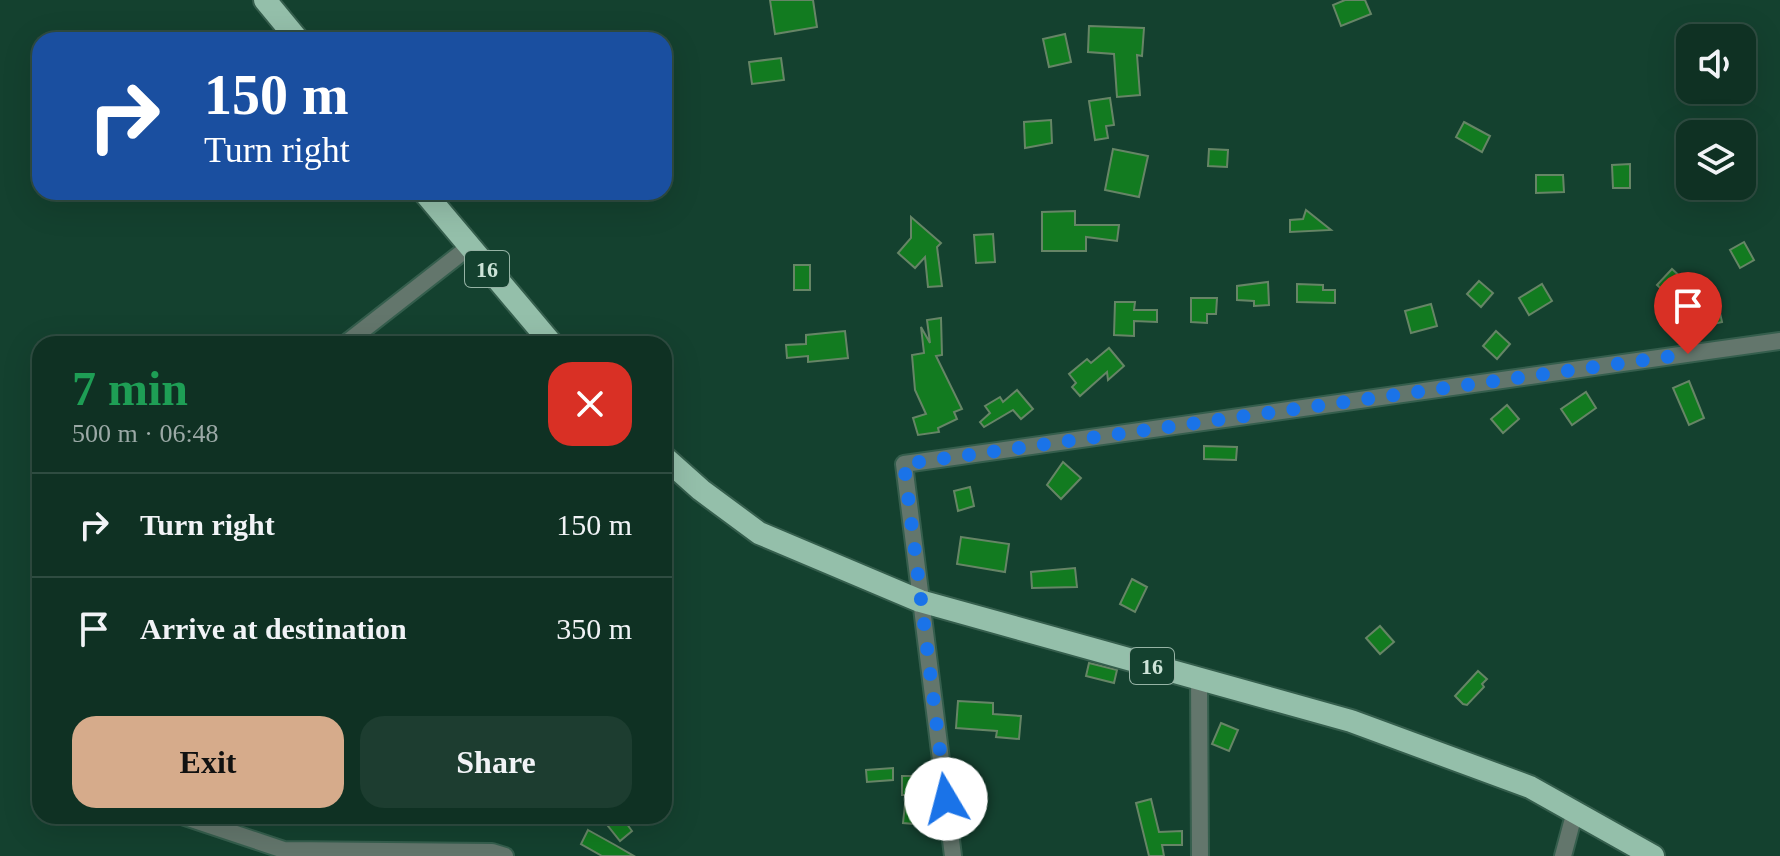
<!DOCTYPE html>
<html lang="en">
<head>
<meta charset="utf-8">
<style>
	body { margin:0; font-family:Georgia,serif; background:#1d3d30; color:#f1f3f6; height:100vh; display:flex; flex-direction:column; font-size:30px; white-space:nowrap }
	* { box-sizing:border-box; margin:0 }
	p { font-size:26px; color:#9ba9a6 }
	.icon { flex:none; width:44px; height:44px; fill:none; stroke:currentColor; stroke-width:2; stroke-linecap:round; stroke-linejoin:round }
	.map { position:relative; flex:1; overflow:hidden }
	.details { position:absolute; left:32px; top:336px; width:640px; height:488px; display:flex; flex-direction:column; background:#0f3123; border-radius:24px; box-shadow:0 8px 32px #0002,0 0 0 2px #2f4c41 }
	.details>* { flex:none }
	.top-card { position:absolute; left:32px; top:32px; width:640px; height:168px; border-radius:24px; box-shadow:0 8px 32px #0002,0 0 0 2px #2f4c41; background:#1a4fa0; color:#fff; overflow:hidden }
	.fabs { position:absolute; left:1676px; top:24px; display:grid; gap:16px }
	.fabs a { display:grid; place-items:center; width:80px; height:80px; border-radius:16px; background:#0f3123; box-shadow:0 8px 32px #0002,0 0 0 2px #2f4c41; font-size:40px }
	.pin { position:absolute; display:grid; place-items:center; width:68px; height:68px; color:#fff; margin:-82px -34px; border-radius:50% 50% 50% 0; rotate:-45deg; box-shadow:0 0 8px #0007 }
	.pin .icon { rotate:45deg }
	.me { position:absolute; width:88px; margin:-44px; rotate:352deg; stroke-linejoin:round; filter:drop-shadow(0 0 6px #0008) }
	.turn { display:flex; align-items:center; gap:28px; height:168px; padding:0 40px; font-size:36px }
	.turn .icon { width:104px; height:104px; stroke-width:2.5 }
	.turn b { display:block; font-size:56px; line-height:68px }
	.round { display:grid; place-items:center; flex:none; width:84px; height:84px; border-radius:24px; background:#1d3d30 }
	.headline { display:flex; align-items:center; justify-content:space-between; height:136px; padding:0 40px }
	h1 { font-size:48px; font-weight:700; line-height:60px; color:#1e9e55 }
	.primary-button { display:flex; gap:16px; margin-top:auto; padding:16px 40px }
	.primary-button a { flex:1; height:92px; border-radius:24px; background:#d6ab8b; color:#111; font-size:32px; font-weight:700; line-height:92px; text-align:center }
	.primary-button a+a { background:#1d3d30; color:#f1f3f6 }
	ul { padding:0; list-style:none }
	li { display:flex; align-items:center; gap:24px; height:104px; padding:0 40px; border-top:2px solid #2f4c41 }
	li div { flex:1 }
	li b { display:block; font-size:30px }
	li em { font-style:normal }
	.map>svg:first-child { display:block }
</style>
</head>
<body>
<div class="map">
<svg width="1780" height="856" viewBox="0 0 1780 856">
	<rect width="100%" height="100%" fill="#14412f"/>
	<g fill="#127b20" stroke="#668566" stroke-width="2">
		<path d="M770,0h43l4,27 -42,7z"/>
		<path d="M1345,0h20l6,14 -30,12 -8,-21z"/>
		<path d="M1089,26l55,2 -2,28 -5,-1 3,40 -23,2 -3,-43 -26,-2z"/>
		<path d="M1065,34l6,28 -22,5 -6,-28z"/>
		<path d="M781,58l3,22 -32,4 -3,-22z"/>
		<path d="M1110,98l4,27 -8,1 2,12 -13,2 -6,-39z"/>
		<path d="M1051,120l1,23 -27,5 -1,-26z"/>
		<path d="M1464,122l26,14 -8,16 -26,-15z"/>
		<path d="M1113,149l35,7 -9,41 -34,-7z"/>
		<path d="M1209,149l19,1 -1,17 -19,-1z"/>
		<path d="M1630,164v24h-17l-1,-23z"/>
		<path d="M1536,175h27l1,17 -28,1z"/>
		<path d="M1306,210l25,20 -41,2v-12l13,-1z"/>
		<path d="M1075,211v14h44l-2,16 -31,-4v14h-44v-39z"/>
		<path d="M911,217l30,26 -4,4 5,39 -14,1 -3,-30 -10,11 -17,-15 13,-15z"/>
		<path d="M993,234l2,28 -19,1 -2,-28z"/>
		<path d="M1744,242l10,18 -14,8 -10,-18z"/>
		<rect x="794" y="265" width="16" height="25"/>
		<path d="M1672,269l48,44 2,9 -26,6 -2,-6 -7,2 -9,-34 -7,8 -14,-13z"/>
		<path d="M1479,281l14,12 -12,14 -14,-13z"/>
		<path d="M1268,282l1,23 -15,1v-5l-17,-1v-14z"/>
		<path d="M1297,284l26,1v5h12v13l-38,-1z"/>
		<path d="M1542,284l10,17 -23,14 -10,-17z"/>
		<path d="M1191,298h26l-1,16h-9v9l-16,-1z"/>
		<path d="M1115,302h20l-1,8h23v12l-23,-1v15l-20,-1z"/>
		<path d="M1431,304l6,22 -26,7 -6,-22z"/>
		<path d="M941,318l1,37 -6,1 26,53 -8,3 3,7 -19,9 1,4 -21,3 -5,-17 13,-4 -11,-24 -3,-35 12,-2 -3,-26 9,16 -3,-23z"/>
		<path d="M845,331l3,27 -40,4v-6l-21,2 -1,-13 20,-1v-9z"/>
		<path d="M1496,331l14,13 -13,15 -14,-13z"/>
		<path d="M1109,348l15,18 -16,14 -1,-8 -27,24 -8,-9 4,-4 -7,-9 18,-15 4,4z"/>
		<path d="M1689,381l15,37 -15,7 -16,-37z"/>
		<path d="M1017,390l16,19 -12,10 -8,-9 -29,17 -4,-5 10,-9 -5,-7 15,-9 3,5z"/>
		<path d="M1586,392l10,16 -24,17 -11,-16z"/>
		<path d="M1507,405l12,14 -16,14 -12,-14z"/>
		<path d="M1204,446l33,1 -1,13 -32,-1z"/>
		<path d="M1063,462l18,16 -20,21 -14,-14z"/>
		<path d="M970,487l4,19 -16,5 -4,-20z"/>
		<path d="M961,537l48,7 -4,28 -48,-8z"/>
		<path d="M1075,568l2,19 -45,1 -1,-16z"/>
		<path d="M1132,579l15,8 -12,25 -15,-8z"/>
		<path d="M1380,626l14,16 -14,12 -14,-16z"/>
		<path d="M1089,663l28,7 -3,13 -28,-7z"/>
		<path d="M1478,671l9,8 -5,5 2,3 -17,18 -4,-1 -8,-8z"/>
		<path d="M958,701l35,2v11l28,2 -2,23 -23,-2 1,-6 -41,-3z"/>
		<path d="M1221,723l17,7 -9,21 -17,-7z"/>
		<path d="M893,768v12l-26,2 -1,-12z"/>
		<path d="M902,776h19l-1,35 7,1 -1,13 -23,-2 3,-28h-4z"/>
		<path d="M1151,799l8,33 23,-1v14h-20l2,11h-15l-13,-53z"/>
		<path d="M600,816h21l11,15 -12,10z"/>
		<path d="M588,830l27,15 19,11h-32l-21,-12z"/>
	</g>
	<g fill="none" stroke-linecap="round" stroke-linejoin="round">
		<defs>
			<g id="minor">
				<path d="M345,344l124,-97"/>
				<path d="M1199,678l1,178"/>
				<path d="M182,816l102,34 208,2 13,4"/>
				<path d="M953,856l-49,-392 876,-123"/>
				<path d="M1563,856l12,-45"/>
			</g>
			<g id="trunk">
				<path d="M265,0l33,40"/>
				<path d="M424,192l128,152"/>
				<path d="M664,457l37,33 58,43 161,68 431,120 179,66 123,69"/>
			</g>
		</defs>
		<use href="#minor" stroke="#355e4d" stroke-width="20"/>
		<use href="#trunk" stroke="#355e4d" stroke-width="26"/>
		<use href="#minor" stroke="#63766c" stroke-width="16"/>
		<use href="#trunk" stroke="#94bfaa" stroke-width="22"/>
	</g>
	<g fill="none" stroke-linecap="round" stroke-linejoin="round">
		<path stroke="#1a73e8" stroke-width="14" stroke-dasharray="0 25.2" d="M946,799l-42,-335 784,-110"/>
	</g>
	<g text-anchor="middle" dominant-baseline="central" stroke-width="8" stroke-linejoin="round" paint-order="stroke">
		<g fill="#14412f" stroke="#96b3a5" stroke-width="2">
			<rect x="465" y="251" width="44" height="36" rx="6"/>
			<rect x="1130" y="648" width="44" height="36" rx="6"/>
		</g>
		<g font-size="22" font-weight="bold" fill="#cde4d8">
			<text x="487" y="269">16</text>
			<text x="1152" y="666">16</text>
		</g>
	</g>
</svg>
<div class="fabs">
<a><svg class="icon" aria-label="sound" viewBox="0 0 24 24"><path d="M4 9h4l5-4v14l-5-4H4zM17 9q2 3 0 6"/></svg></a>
<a><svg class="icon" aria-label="layers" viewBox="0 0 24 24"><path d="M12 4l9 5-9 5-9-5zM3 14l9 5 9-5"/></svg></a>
</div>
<div class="pin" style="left:1688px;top:354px;background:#d93025"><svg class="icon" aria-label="arrive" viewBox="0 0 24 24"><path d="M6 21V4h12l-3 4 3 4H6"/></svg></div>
<svg class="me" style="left:946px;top:799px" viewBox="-20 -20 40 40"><circle r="19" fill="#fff"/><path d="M0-13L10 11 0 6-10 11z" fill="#1a73e8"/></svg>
<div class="top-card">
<div class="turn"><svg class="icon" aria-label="right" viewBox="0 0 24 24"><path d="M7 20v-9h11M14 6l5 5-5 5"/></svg><div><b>150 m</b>Turn right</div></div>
</div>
<section class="details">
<div class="headline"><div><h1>7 min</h1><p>500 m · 06:48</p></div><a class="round" style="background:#d93025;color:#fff"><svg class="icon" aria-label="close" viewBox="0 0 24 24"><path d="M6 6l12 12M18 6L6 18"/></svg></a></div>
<ul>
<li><svg class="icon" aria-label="right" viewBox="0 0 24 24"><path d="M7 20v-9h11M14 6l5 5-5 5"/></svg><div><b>Turn right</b></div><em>150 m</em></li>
<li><svg class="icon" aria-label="arrive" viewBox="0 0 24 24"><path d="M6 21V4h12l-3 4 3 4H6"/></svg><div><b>Arrive at destination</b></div><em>350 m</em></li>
</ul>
<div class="primary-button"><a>Exit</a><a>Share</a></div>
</section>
</div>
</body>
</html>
